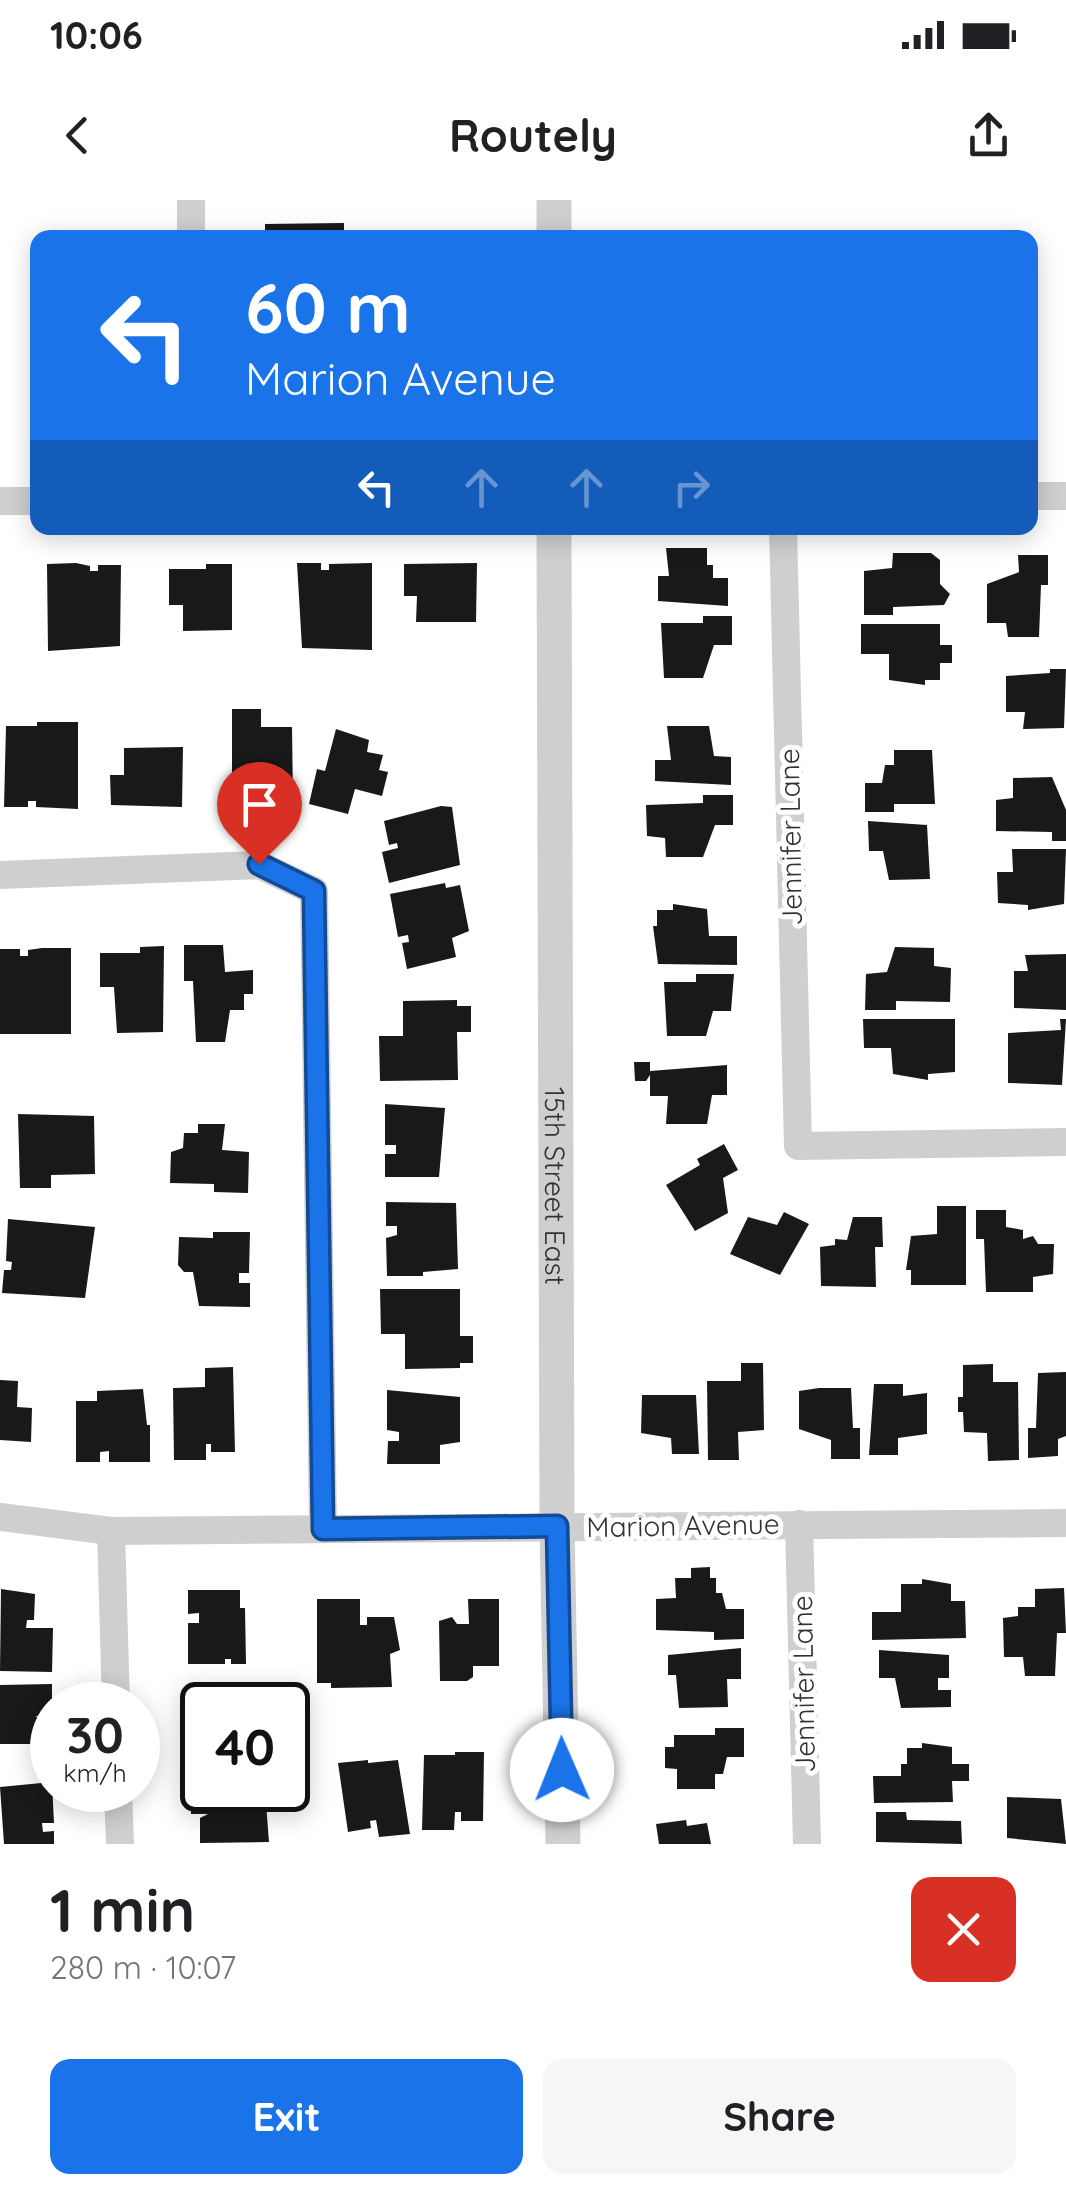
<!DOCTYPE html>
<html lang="en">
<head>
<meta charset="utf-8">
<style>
	body { margin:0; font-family:Quicksand,sans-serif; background:#f6f6f6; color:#202124; height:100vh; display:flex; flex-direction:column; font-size:38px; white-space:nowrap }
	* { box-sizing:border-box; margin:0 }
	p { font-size:32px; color:#757577 }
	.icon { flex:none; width:55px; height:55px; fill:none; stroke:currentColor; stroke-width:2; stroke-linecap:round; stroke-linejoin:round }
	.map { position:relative; height:1644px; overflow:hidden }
	.sheet { display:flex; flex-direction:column; background:#fff; flex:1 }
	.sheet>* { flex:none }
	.hud { position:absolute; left:30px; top:30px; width:1008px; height:305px; border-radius:20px; box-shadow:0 5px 25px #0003; background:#1a73e8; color:#fff; overflow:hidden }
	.speed { position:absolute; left:30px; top:1482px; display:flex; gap:20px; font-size:50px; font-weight:700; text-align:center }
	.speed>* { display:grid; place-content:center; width:130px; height:130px; border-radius:50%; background:#fff; box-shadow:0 5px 25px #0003; line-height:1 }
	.speed small { font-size:25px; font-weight:400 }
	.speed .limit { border:5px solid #111; border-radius:15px; background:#fff; color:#111 }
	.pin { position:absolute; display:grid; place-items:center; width:85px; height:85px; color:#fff; margin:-102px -42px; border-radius:50% 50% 50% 0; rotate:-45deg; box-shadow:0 0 10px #0007 }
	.pin .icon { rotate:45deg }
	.me { position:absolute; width:110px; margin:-55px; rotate:359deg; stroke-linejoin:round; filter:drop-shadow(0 0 8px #0008) }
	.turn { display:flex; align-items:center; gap:35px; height:210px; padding:0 50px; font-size:45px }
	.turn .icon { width:130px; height:130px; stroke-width:2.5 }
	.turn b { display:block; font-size:70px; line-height:85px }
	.lanes { display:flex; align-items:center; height:95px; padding:0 50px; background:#0003; justify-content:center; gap:50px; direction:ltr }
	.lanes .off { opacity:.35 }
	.round { display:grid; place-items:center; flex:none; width:105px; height:105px; border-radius:20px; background:#f6f6f6 }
	.summary { display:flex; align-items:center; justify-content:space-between; height:170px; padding:0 50px }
	h1 { font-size:60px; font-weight:700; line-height:75px }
	.button { display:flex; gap:20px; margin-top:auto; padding:20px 50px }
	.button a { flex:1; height:115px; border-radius:20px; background:#1a73e8; color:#fff; font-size:40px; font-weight:700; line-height:115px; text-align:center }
	.button a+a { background:#f6f6f6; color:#202124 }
	.status { display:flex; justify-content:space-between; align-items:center; height:70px; padding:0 50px; background:#fff; direction:ltr }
	.status svg { height:28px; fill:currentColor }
	header { display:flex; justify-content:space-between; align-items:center; height:130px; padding:0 50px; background:#fff; font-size:45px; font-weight:700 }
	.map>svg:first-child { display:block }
</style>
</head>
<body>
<div class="status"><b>10:06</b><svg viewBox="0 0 49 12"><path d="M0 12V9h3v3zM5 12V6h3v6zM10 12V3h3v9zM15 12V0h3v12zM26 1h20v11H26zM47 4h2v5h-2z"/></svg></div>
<header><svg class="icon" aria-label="back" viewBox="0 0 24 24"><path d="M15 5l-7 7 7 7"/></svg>Routely<svg class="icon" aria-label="share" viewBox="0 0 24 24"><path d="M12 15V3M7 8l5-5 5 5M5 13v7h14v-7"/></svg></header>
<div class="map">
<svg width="1066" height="1644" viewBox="0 0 1066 1644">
	<rect width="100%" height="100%" fill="#fff"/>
	<g fill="#191919">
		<path d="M344,23v15h-79v-14z"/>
		<path d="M666,348h41v17h6v13h15v28l-70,-5v-25h11z"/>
		<path d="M893,353h38l9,7v24l10,10 -6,11 -51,2v8h-29v-44l28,-3z"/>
		<path d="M1018,355h30v30h-7l-2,52h-31l-2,-14h-19v-39l32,-12z"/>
		<path d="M76,363l14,3v5h8v-6h23l-1,81 -72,5 -1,-87z"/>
		<path d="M297,363h24v7h8v-6l43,-1v87l-70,-2z"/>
		<path d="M477,363l-1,59h-60l1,-26h-13v-32z"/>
		<path d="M206,364h26v66l-49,1v-26h-14v-36h37z"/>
		<path d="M703,416h29v29h-18l-11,33h-39l-3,-55h42z"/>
		<path d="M861,424h79v21h12v18h-12v17h-15v5l-36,-5v-26h-28z"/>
		<path d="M1050,469h16l-2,59 -41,1 2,-17h-19v-36l44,-3z"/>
		<path d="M232,509h29v18h31l1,74h-31v-17h-6v8h-24z"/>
		<path d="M37,522h41v87l-42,-2v-6h-8v6h-24l2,-81h31z"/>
		<path d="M667,526h42l5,30 17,1v28l-76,-4v-21h16z"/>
		<path d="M336,529l33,11 -2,12 16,3 -4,15 9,2 -6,24 -27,-7 -7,25 -39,-10 8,-35 8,2z"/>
		<path d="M183,547l-1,60 -71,-2 -1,-30h14v-27z"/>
		<path d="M894,550h38l3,54h-41v8h-29v-29h17l3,-18h9z"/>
		<path d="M1052,577l14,33v31h-14v-9l-56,-1v-31l17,-2v-20z"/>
		<path d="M703,595h30v30h-18l-12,32h-37l-1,-19 -18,-2 -1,-31 57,-2z"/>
		<path d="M441,606l11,1 8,58 -71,18 -7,-31 16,-4 -1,-5 -8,2 -5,-24z"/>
		<path d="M868,621l59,4 3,54 -41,1 -6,-29h-14z"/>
		<path d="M1012,649h54l-2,55 -36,6v-5l-30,-2 -1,-31h16z"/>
		<path d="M445,683l1,5 14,-3 9,46 -17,7 4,19 -49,12 -5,-26 7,-1 -1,-7 -10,2 -8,-43z"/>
		<path d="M673,704l34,5 2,27h28v29l-79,-1 -5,-38h4v-16h16z"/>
		<path d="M184,745h39l2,27 28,-2v24h-9v16h-14l-5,32h-29l-3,-61h-9z"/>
		<path d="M164,746l-1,86 -46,1 -3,-46h-14v-34h40v-6z"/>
		<path d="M895,747l39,1v18l17,2 -1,34 -54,-1v9h-31l1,-36 21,-2z"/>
		<path d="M42,748h29v86h-71v-85h20v7h8v-6z"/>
		<path d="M1066,754v56l-52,-2v-37h14l-3,-16z"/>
		<path d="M696,774h38l-3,37h-18l-7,25h-39l-3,-54h32z"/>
		<path d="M457,800v6h14v26h-14l1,48 -78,1 -1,-45h24v-35z"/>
		<path d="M863,819h92v53l-27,2v6l-35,-6 -2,-26h-27z"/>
		<path d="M1060,819h6l-4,66 -54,-2v-50l53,-3z"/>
		<path d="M634,862h16v9l77,-6v30h-15l-5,29h-41l2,-28h-18v-21l-4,6h-11z"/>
		<path d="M385,904l60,4 -6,69h-54v-23h11v-9h-11z"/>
		<path d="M18,914l76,2 1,58 -44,1v13h-31z"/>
		<path d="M198,924h27l-3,26 27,2 -1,41 -34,-1v-8l-44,-1 1,-31 12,-4 1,-15h14z"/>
		<path d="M724,944l14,26 -15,8 5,35 -33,18 -29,-46 34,-20 -3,-6z"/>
		<path d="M386,1002l70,1 2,66 -35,3v4h-36l-1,-38 11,-3v-9h-11z"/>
		<path d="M937,1006h29v79h-55v-15h-5l5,-34 26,-2z"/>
		<path d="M976,1010h30v17l17,3v9l10,-3 5,8h16l-1,30 -20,3v15h-47l-2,-53h-8z"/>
		<path d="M784,1012l25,12 -29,51 -50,-21 18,-37 29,8z"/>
		<path d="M853,1017h29l1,30h-8l1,40 -55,-1 -1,-39 15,-2v-6l12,1z"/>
		<path d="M8,1019l87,8 -10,71 -83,-5 2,-23h7l1,-8 -6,-1z"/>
		<path d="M213,1032h37l-1,41h-10v10h11v24l-51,-1 -6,-34h-9l-6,-7 1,-28 34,1z"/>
		<path d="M380,1089h80v47h13v27h-13v5l-55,1v-35h-24z"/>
		<path d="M741,1163h22l1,67 -26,2 1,28h-31l-1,-79h34z"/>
		<path d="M993,1164v18h25l1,78 -31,1 -1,-28 -23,-1 -1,-20h-5v-15h5v-32z"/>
		<path d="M233,1167l2,85h-24v-8h-5v16h-32l-1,-72 32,-1v-19z"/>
		<path d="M1066,1172v64l-8,3v17l-30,2v-30h8l2,-55z"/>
		<path d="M0,1180l18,1 -1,26 15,1 -1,34 -31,-2z"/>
		<path d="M874,1184h29v12l24,-3v41l-29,4v17h-29z"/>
		<path d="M819,1188h32l2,40h7v31h-29v-19l-32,-11v-38z"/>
		<path d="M143,1189l4,36h3v37h-41v-11l-9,1v10h-24v-61h21v-10z"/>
		<path d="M387,1190l73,7v45l-20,3v19h-53l1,-23h11v-9l-12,-2z"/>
		<path d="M642,1195h54l3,59h-27l-1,-16 -30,-5z"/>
		<path d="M710,1367v11h6v15h6l4,16h18v30l-30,1v-8l-58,-2v-31l20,-1 -1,-20h16v-10z"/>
		<path d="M922,1379l29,5v17h14l1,37 -94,2v-28h29v-28h21z"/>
		<path d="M1064,1388l2,45h-9l-2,43h-30l-2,-19h-19l-1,-39 15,-2v-9h17v-18z"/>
		<path d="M1,1389l34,5 -1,26h-7l-1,8h27l-1,44 -52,-1z"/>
		<path d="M188,1390h52v18h5l1,56h-15v-5h-6v5h-37v-41h11v-10l-11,1z"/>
		<path d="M317,1399h43v26h7v-8h27l6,33 -10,4 2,33 -61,1v-5h-14z"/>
		<path d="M468,1399h31v67h-26v11l-6,4h-27l-1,-60 13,-4 5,7h12z"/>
		<path d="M741,1448v31h-14l1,28 -49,1 -3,-33h-8v-20z"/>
		<path d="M879,1450l70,5v23h-11v12h13v17l-50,1 -6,-30h-16z"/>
		<path d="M52,1484v32h-17l8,3 -1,25h-42v-59z"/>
		<path d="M241,1494v11h-39v13h-13l-1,-23z"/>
		<path d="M189,1527h13v42h-12z"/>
		<path d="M715,1528h29v29h-17l-4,17h-8v15h-38v-20l-12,-1v-21h9v-12h41z"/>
		<path d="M922,1543l30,4v17h17v17h-17l1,21 -79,1 -1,-27h28v-12h6v-16h15z"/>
		<path d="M455,1552h29l-1,69h-22v-9h-6l-1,18h-32l2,-75h31z"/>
		<path d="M368,1560v3l30,-3 12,74 -31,3 -3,-17 -6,1 1,7 -23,4 -10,-69z"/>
		<path d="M52,1582l2,41h-12l1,9 11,-1v13h-50l-4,-57z"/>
		<path d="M191,1582h11v8h63l4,52 -69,1v-25l8,-4h-17z"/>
		<path d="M1007,1597l54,2 5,45 -59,-6z"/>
		<path d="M876,1612h30l1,8 54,1 1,23 -86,-2z"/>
		<path d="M686,1620l1,6 20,-3 4,21h-52l-3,-20z"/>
	</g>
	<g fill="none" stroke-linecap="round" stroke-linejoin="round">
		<g stroke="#cfcfcf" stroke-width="28">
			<path d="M191,0v38"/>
			<path d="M1030,296h36"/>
			<path d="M0,301h38"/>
			<path d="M783,328l15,618 268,-4"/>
			<path d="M0,675l259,-10 55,26 9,638"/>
			<path d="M0,1317l111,14 955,-8"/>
			<path d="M799,1324l8,320"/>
			<path d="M111,1331l5,174"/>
			<path d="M118,1590l2,54"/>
		</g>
		<g stroke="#cfcfcf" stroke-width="35">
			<path d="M554,0v38"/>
			<path id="s1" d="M554,328l3,998 6,318"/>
		</g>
	</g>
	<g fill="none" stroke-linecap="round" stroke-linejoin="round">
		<defs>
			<path id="route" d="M259,664l55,27 9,638 234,-3 5,244"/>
		</defs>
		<use href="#route" stroke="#114b97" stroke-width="25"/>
		<use href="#route" stroke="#1a73e8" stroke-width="18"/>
	</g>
	<g text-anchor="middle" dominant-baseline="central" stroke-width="10" stroke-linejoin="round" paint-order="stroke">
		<g font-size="28" fill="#323232" stroke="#fff">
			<text transform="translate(790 637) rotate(-91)">Jennifer Lane</text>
			<text stroke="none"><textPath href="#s1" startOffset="658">15th Street East</textPath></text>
			<text transform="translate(683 1325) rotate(-1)">Marion Avenue</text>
			<text transform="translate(803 1484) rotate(-91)">Jennifer Lane</text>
		</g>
	</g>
</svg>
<div class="speed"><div>30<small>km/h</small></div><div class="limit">40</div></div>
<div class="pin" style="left:259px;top:664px;background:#d93025"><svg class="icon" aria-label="arrive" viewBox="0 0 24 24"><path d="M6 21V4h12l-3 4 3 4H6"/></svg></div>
<svg class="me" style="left:562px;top:1570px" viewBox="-20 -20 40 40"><circle r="19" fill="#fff"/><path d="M0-13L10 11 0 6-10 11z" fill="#1a73e8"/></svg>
<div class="hud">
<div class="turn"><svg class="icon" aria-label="left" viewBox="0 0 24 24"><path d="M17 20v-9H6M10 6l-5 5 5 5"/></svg><div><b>60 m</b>Marion Avenue</div></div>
<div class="lanes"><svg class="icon" aria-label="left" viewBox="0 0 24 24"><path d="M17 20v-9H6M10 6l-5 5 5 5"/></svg><svg class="icon off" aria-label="ahead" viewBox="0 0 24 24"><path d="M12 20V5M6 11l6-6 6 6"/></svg><svg class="icon off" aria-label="ahead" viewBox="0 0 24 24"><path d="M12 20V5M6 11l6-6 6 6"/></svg><svg class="icon off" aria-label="right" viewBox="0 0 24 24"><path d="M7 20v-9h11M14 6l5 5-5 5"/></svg></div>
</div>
</div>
<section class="sheet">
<div class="summary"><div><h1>1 min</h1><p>280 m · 10:07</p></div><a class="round" style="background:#d93025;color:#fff"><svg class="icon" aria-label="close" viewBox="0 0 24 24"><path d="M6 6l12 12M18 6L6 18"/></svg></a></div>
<div class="button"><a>Exit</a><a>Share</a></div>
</section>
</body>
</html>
